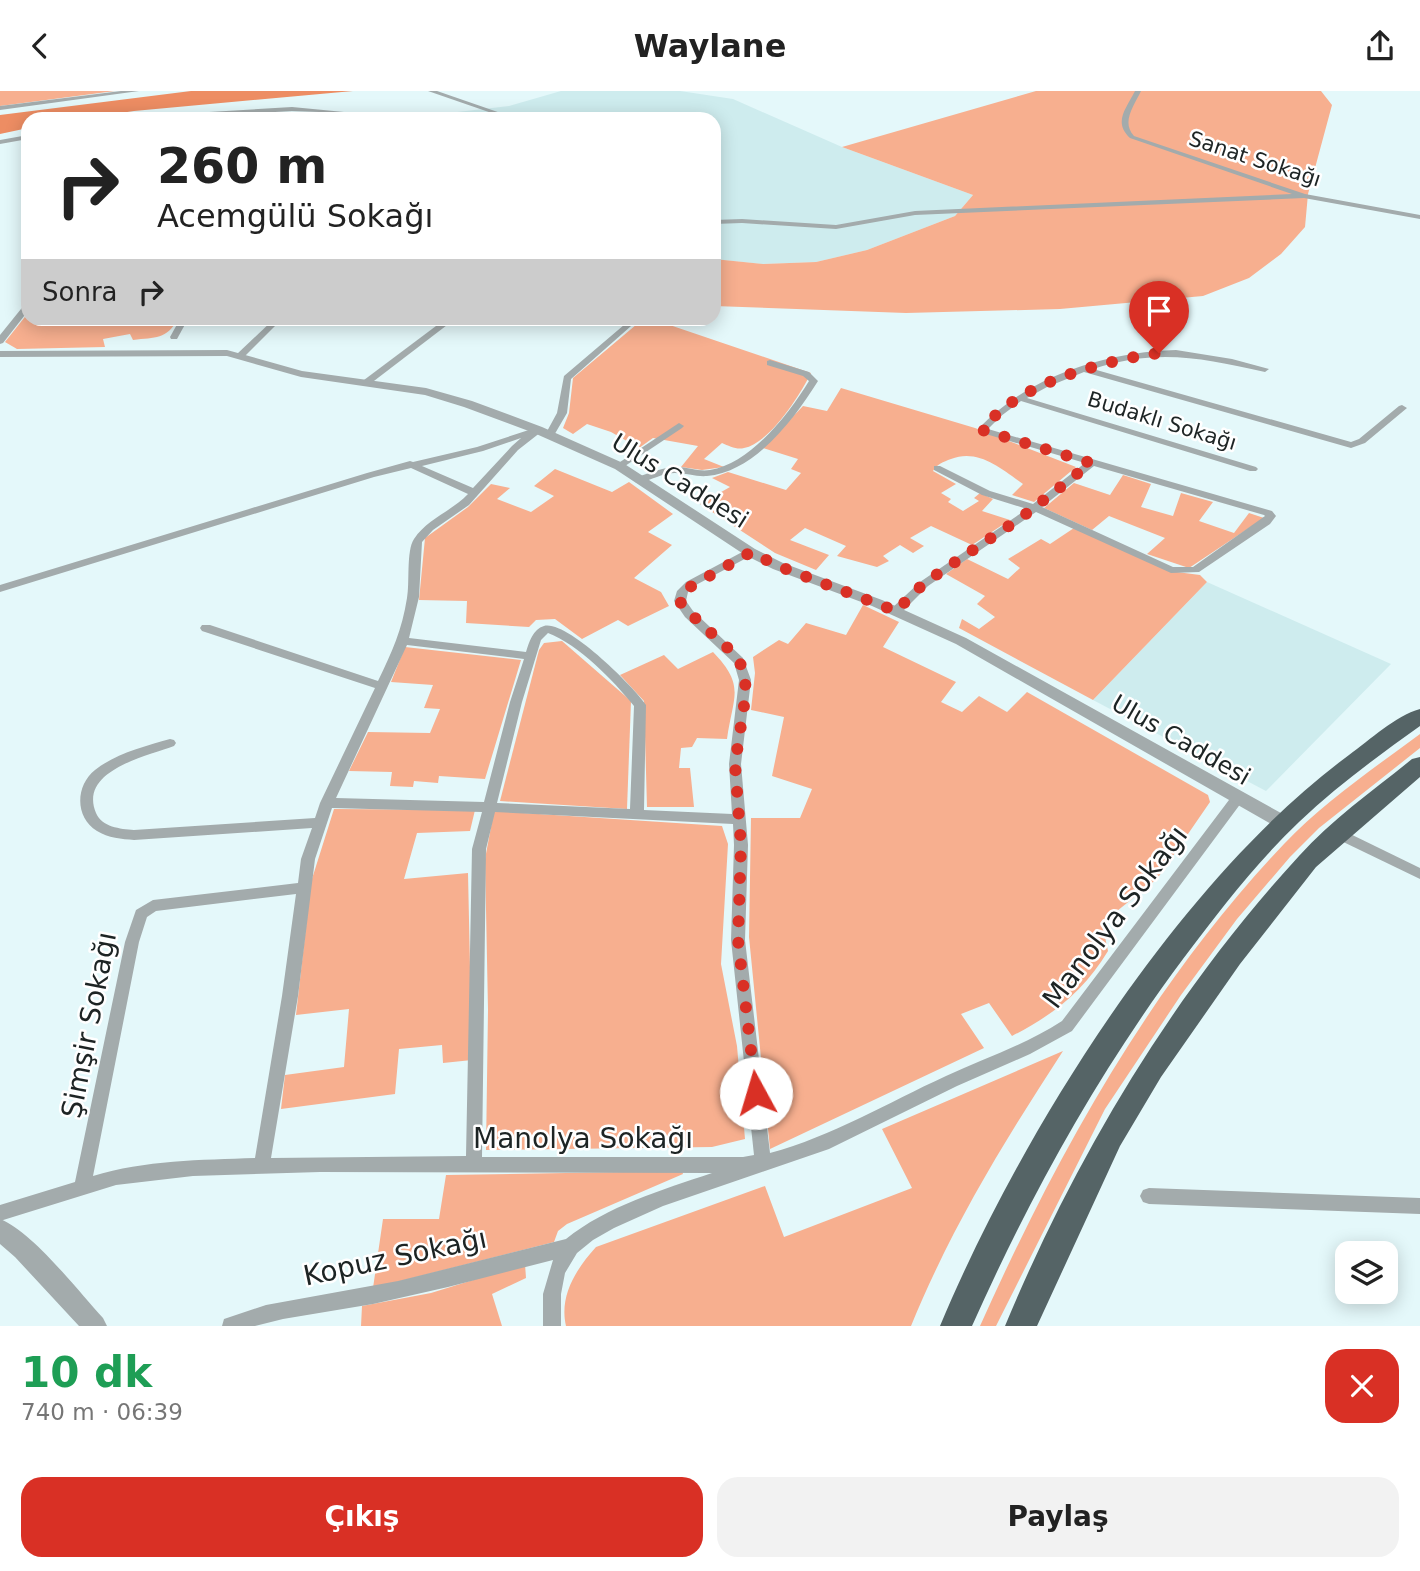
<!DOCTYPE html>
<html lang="tr">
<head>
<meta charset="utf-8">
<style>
	body { margin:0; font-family:"DejaVu Sans",sans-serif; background:#f2f2f2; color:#222; height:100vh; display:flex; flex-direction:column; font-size:26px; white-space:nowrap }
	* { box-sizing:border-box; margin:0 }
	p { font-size:23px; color:#767676 }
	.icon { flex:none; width:38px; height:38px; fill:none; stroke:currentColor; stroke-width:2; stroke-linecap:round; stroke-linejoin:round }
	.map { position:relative; height:1235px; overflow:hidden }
	.side { display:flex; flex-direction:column; background:#fff; flex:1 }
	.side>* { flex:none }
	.hud { position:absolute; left:21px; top:21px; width:700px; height:214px; border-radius:21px; box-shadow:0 4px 18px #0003; background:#fff; color:#222; overflow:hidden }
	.fabs { position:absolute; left:1335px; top:1150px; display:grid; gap:14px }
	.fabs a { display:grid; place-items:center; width:63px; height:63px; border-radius:14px; background:#fff; box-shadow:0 4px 18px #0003; font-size:35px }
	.pin { position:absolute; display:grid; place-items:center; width:60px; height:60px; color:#fff; margin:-72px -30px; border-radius:50% 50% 50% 0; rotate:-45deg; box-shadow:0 0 7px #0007 }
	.pin .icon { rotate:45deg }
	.me { position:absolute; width:77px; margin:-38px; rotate:354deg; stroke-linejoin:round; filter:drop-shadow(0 0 5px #0008) }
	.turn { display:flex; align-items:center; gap:24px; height:147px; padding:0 21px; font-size:32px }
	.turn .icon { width:91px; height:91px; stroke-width:2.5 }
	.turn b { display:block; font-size:49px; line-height:60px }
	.then { display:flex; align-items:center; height:66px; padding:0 21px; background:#0003; gap:14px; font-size:26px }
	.round { display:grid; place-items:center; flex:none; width:74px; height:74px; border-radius:21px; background:#f2f2f2 }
	.head { display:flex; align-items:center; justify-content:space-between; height:119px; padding:0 21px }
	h1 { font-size:42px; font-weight:800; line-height:52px; color:#1e9e55 }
	.action { display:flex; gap:14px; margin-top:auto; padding:14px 21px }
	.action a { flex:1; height:80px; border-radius:21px; background:#d93025; color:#fff; font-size:28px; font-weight:800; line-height:80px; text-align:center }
	.action a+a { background:#f2f2f2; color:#222 }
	header { display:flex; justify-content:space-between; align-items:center; height:91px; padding:0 21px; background:#fff; font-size:32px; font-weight:800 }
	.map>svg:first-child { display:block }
</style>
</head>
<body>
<header><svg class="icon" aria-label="back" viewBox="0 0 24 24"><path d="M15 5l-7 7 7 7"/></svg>Waylane<svg class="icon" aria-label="share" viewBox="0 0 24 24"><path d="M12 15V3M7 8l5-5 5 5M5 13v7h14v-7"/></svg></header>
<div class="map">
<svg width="1420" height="1235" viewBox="0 0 1420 1235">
	<rect width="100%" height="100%" fill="#e4f8fa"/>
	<g fill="#ceecee">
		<path d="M561,0h119l53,8 109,48 131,48 -18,21 -88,34 -51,12 -54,2 -48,-5v-140h-317l112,-13z"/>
		<path d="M1207,491l184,82 -125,127 -173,-91z"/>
	</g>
	<g fill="#f7af8f">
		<path d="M0,0h115l-115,15z"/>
		<path d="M1036,0h285l11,14 -24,89 -3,33 -24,27 -32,24 -46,18 -143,13 -154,4 -192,-7v-47l49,5 53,-2 51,-12 88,-34 18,-21 -131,-48z"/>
		<path d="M28,222v6h150c-12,21 -22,18 -45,21l-3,-6 -27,5 2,8 -88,2 -12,-7z"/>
		<path d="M643,228h9l159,54c-11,22 -41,70 -67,75 -7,2 -15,-2 -22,-5l-18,16 20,8 -22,3 -21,-3 17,-21 -45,-8 -14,10 -28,-16 -24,-8 -14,10 -10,-6 6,-15 4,-35z"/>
		<path d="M841,297l134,40 101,39 -42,35 -22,-7 11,-11c-21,-15 -45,-36 -72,-25 -8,3 -14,5 -18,12l23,13 -15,9 10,6 -3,3 15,9 16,-10 -5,-3 6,-5 13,6 -11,12 28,9 -38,25 -41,-19 -21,12 14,8 -11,7 -13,-8 -17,11 6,5 -12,6 -40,-11 9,-10 -41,-18 -15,12 39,15 -13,15 -41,-17 -75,-49 30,-17 -18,-9 16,-6 58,18 15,-17 -10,-4 7,-10 -35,-11 40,-42 24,5z"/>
		<path d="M555,378l57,23 17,-10 44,32 -25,18 24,13 -38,33 27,14 8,14 -41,20 -10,-6 -36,19 -27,-20 -19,1 -7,7 -63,-4 1,-22 -48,-1 6,-62 43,-31 23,-23 19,4 -13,11 34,13 23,-16 -20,-10z"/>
		<path d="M1123,384l28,9 -10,23 32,9 8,-23 32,9 -14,19 35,12 15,-20 15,5 -75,50 -42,-14 18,-16 -56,-22 -17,14 -48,-22 30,-25 36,12z"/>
		<path d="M1074,437l95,43 31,4 7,7 -114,118 -134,-72 3,-9 17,10 16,-12 -18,-13 8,-8 -39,-22 21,-15 41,20 12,-11 -12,-9 33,-20 9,5z"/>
		<path d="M863,514l36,17 -16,25 73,35 -15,20 21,10 17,-16 28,16 20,-20 181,103 2,7 -53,77 -55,44 6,28c-24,40 -55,64 -96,85l-23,-33 -28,11 23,34 -214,101 -21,-212 2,-119h49l12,-29 -40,-13 12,-59 -33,-7 4,-37 -2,-16 26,-17 9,4 18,-21 40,12z"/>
		<path d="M562,550l69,60 -4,108 -127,-8 39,-151 5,-7z"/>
		<path d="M405,556l116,13 -36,119 -46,-3 -1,7 -24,-2 -1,6 -23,-1 2,-14 -43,-1 19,-39 62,1 10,-24 -16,-1 9,-23 -42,-3z"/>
		<path d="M713,561c33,34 20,44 14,87l-30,-1 -5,9 -11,1 -2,20h11l4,39h-47l-3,-106 -24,-26 44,-20 14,14z"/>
		<path d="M1420,643v14l-101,80 -29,29 -53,62 -56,76 -76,114 -109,217h-16c78,-174 172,-343 304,-482 40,-42 90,-76 136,-110z"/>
		<path d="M334,718l141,1 -5,21 -53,2 -13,46 64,-6 4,187 -29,3 -1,-18 -43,4 -4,45 -114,15 4,-34 59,-8 5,-58 -53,6 15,-133z"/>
		<path d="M494,720l228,15 6,18 -7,120 16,82 8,93 -33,8 -226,3 2,-140 -3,-151z"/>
		<path d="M1063,960c-58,89 -112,177 -152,275h-345c-7,-30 10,-57 30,-79l169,-61 19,51 128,-49 -30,-59z"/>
		<path d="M682,1080l1,3 -116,50 -9,7 -4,11 -181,46 10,-69h56l7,-44z"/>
		<path d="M525,1173l1,14 -34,16 10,32h-141l1,-20 69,-13z"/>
	</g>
	<path fill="#ed8d63" d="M191,0h162l-219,20 -54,8h-52v9l-28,6v-19z"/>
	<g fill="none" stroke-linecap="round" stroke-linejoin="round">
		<g fill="#a3abac" fill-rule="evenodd">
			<path d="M121,0h18l-139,19v-4z"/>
			<path d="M428,0h9l81,28h-9z"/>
			<path d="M1135,0h6c-7,15 -20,31 -7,45l171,58 115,21v4l-116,-21 -389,17 -79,14 -94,-6 -28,1v-4l28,-1 94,6 79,-14 377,-17 -162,-56c-17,-16 -4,-29 5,-47z"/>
			<path d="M292,16l52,5 25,7 -50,-7 -27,-1 -135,8 52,-7z"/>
			<path d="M28,44v4l-28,5v-4z"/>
			<path d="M25,213h3v7l-25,32 -3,1v-9z"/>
			<path d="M180,228h8l-11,20h-6l-1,-2z"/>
			<path d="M274,228h8l-39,39h-6v-4z"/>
			<path d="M631,228h8l-68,60 -4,34 -14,24h-6l-2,-2 12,-22 7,-37z"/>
			<path d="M444,229l7,2 -81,62h-6v-4z"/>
			<path d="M1176,259l56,9 37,10 -4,3c-63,-14 -108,-24 -172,-3l258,73 8,-3 40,-33 3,-1 5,3 -42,35 -14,5 -267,-76 -37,15 -20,11 229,69 2,2 -2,2h-6l-229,-70 -20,15 -13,13 284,82 4,5 -6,8 -71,48 -28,1 -135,-61 -108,74 -28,28h-8l-2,-3 2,-3 28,-26 107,-73 -45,-14 -48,-25v-4h6l50,25 43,13 52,-41 -106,-31v-4c50,-52 126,-76 197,-78zM1094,375l170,49 1,1 -72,51h-20l-131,-60z"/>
			<path d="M770,269l39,12 9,9c-23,37 -63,91 -111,95 -10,1 -21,-3 -32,-3 -12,0 -24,7 -36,10l-4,-1v-4c14,-5 28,-11 42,-11 11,0 22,5 33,3 40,-6 79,-56 99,-89l-6,-5 -36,-11v-4z"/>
			<path d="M679,332l5,3 -2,2 -60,40 -3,1 -5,-3z"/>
			<path d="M538,336l3,1v4l-23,18 -49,55 -36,25 -11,12 -3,55 -10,41 117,14c3,-10 7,-23 18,-26 23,-6 89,60 102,79l-2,105 88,4 -3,-50 10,-84 -5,-17 -49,-46 -11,-16 3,-10 9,-9 60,-32h8l1,2 -1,2 -60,32 -6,6 -2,9 7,10 50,47 8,22 -10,84 7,81 -3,95 25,213c63,-17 117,-50 176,-77 39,-18 79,-31 116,-55l170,-225h10l2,3 -172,232 -42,23 -73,32 -128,63 -166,57 -49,22 -21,12 -16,13 -12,20 -4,21v32h-18v-32l10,-34 -105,27 -75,17 -90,15 -28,7h-33l2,-7 42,-14 132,-24 168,-42c41,-33 96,-49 146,-66l-392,-1 -127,4 -77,9 -116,36v-16l75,-23 50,-240 11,-32 17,-10 145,-17 3,-24 11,-31 -178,12c-12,-1 -26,-2 -37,-9 -22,-13 -22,-45 -2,-61 20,-16 50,-24 75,-31l4,1 2,3 -2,3c-26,10 -96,24 -78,67 6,14 24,16 38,17l181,-12 5,-15 55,-115 -173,-57 -2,-3 2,-3h8l168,56c14,-29 24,-51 29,-83 3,-15 -1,-47 7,-59 13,-20 38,-28 54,-45l-57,-26 -37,9 -374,115v-7l367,-112 43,-12 3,1 64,-15zM521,347l-9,8 -39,42 -51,-22 61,-15zM548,542c31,12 65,47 86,73l-4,103 -133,-6 25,-101 19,-62zM407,554l117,14 -14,43 -26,100 -148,-4zM332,717l150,4 -10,37 -6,307 -195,2 27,-162 17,-137zM495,721l238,12 1,21 -3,95 23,215 -11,2h-261l4,-308zM296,803l-14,102 -27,162c-54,2 -110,2 -162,18l46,-234 8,-25 9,-6z"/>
			<path d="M1338,737l82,40v11l-87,-42 -2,-4 2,-4z"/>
			<path d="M1149,1097l271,10v16l-271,-10 -6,-2 -3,-6 3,-6z"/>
		</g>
		<g fill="#a3abac" fill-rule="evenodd">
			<path d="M227,259l75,21 124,17 46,13 70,26 81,36 132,86 28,14 99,37 84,38 324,180 3,5 -3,5h-12l-322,-184 -84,-38 -99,-37 -28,-14 -130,-86 -81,-36 -70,-26 -39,-12 -124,-18 -74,-21 -227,1v-6z"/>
			<path d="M0,1128c33,13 78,72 103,99l4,8h-28l-64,-69 -15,-13z"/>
		</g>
		<g fill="#556466" fill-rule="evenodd">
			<path d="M1420,618v17c-42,30 -83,60 -121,96 -43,41 -80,89 -116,137 -85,114 -153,237 -211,367h-32c81,-194 239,-446 409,-571 21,-15 46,-39 71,-46z"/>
			<path d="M1420,666v20l-104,90 -76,97 -79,113 -41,69 -83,180h-32c71,-171 169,-334 294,-470 33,-37 75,-66 113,-97z"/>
		</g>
	</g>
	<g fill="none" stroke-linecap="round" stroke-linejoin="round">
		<path stroke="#d93025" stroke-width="12" stroke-dasharray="0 21.6" d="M756,1002l-18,-153 3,-95 -6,-81 11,-71 -2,-24 -14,-19 -47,-43 -3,-6 3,-10 68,-39 27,14 118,45 28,-28 98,-66 69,-54 -109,-33c35,-47 121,-69 177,-77"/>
	</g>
	<g text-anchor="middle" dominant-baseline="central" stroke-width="5" stroke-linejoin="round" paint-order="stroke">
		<g font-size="21" fill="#1d2424" stroke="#fff">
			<text transform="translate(1255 68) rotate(18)">Sanat Sokağı</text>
			<text transform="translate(1162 330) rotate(17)">Budaklı Sokağı</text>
		</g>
		<g font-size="24" fill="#1d2424" stroke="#fff">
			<text transform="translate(680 390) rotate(32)">Ulus Caddesi</text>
			<text transform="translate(1181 649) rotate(30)">Ulus Caddesi</text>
		</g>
		<g font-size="28" fill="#1d2424" stroke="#fff">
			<text transform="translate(1115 826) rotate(-53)">Manolya Sokağı</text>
			<text transform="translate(89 934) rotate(-79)">Şimşir Sokağı</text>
			<text x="583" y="1047">Manolya Sokağı</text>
			<text transform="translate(395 1166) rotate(-12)">Kopuz Sokağı</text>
		</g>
	</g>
</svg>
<div class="fabs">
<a><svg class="icon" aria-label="layers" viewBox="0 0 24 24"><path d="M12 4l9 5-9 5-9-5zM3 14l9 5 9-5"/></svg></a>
</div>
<div class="pin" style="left:1159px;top:262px;background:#d93025"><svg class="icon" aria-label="arrive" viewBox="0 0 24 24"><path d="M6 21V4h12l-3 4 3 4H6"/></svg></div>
<svg class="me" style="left:756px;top:1002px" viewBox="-20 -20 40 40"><circle r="19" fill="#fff"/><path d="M0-13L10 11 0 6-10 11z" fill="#d93025"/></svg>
<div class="hud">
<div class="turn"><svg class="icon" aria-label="right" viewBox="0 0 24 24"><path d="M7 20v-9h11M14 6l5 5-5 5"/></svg><div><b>260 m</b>Acemgülü Sokağı</div></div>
<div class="then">Sonra<svg class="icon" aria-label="right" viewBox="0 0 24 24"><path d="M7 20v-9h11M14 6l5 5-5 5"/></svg></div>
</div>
</div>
<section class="side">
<div class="head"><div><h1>10 dk</h1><p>740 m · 06:39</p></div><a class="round" style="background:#d93025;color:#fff"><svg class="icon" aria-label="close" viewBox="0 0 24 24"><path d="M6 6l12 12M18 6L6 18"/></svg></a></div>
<div class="action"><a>Çıkış</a><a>Paylaş</a></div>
</section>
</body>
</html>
